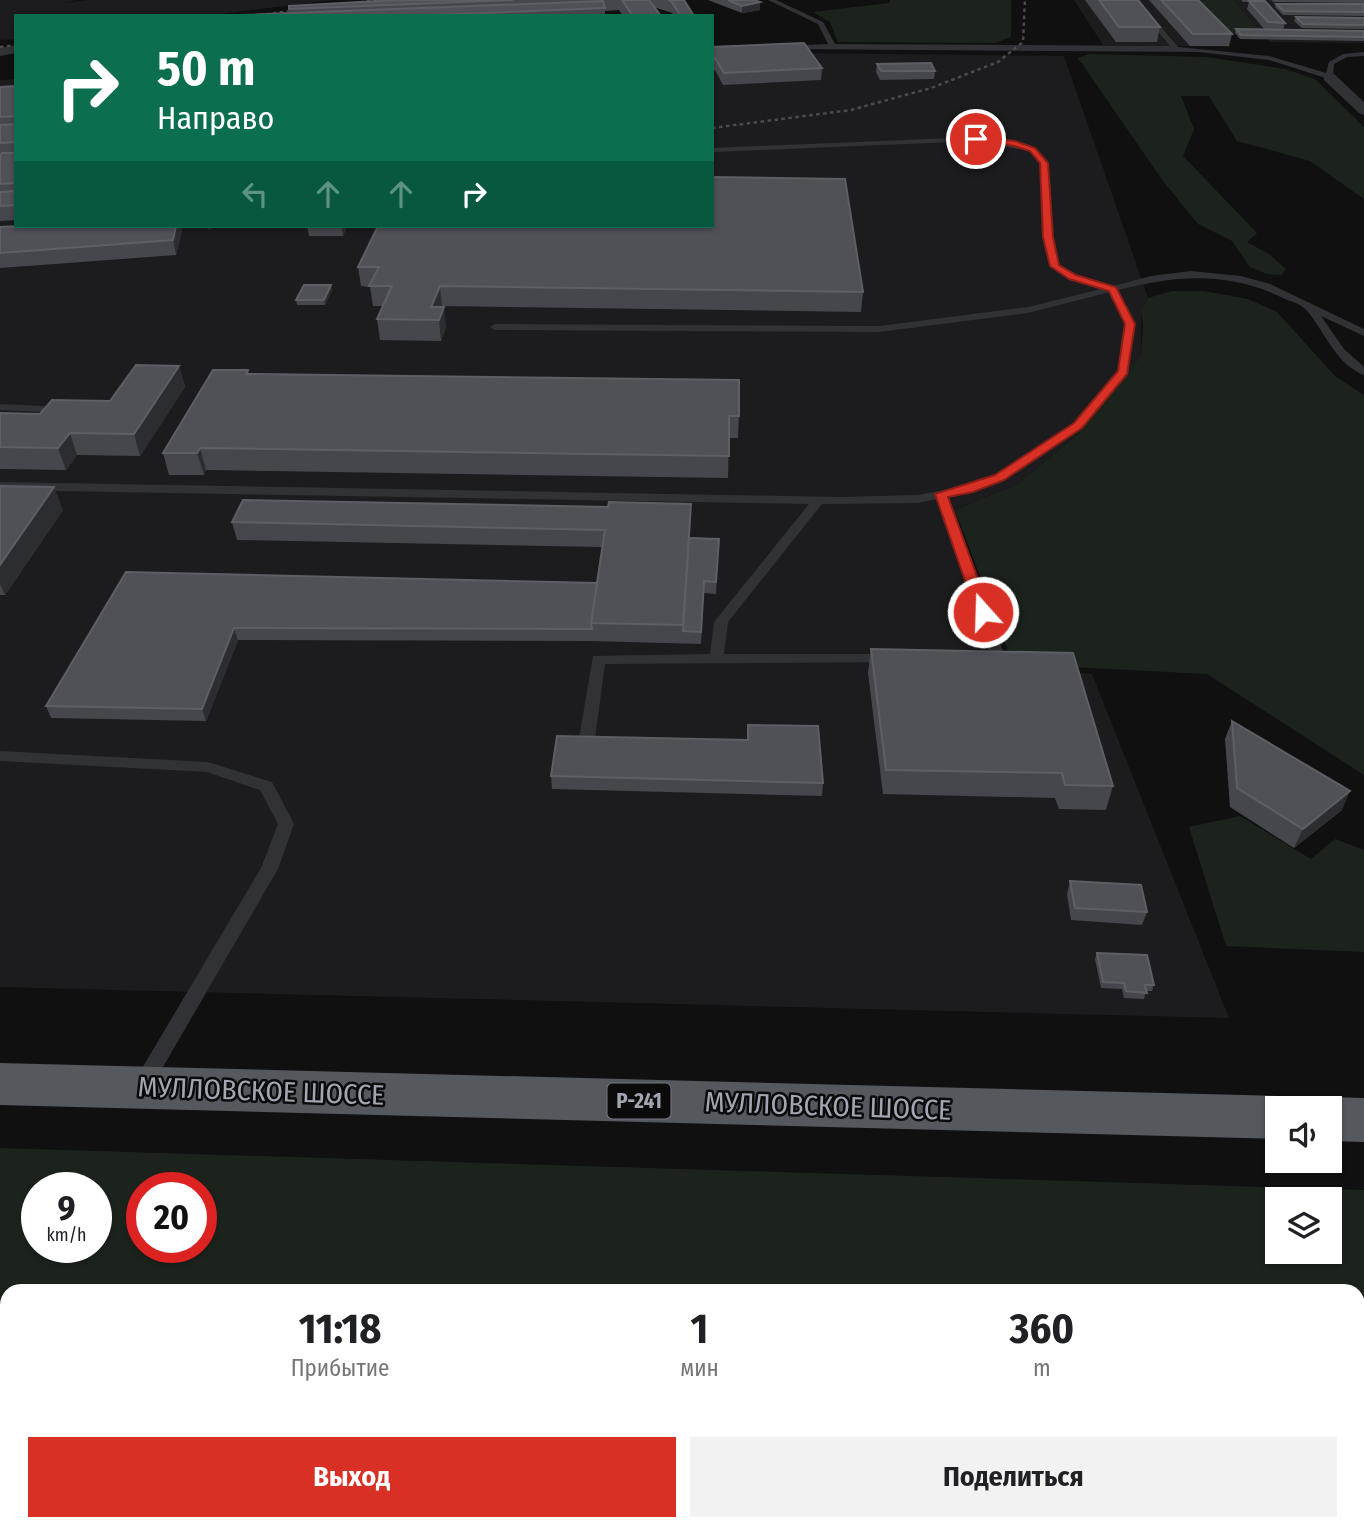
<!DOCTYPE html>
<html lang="ru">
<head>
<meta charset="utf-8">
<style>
	body { margin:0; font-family:"Fira Sans Condensed",sans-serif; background:#f2f2f2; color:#202124; height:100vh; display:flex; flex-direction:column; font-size:26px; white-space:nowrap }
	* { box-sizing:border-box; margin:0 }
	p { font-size:23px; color:#757577 }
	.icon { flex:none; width:38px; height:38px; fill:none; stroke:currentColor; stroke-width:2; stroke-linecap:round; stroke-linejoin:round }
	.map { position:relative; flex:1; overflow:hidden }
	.drawer { position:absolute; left:0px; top:1284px; width:1365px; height:247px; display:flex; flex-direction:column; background:#fff; border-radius:21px 21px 0 0; box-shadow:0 2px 5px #0004 }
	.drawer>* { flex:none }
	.top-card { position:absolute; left:14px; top:14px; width:700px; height:214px; border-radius:0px; box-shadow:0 2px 5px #0004; background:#0b6e4f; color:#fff; overflow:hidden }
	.tools { position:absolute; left:1265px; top:1096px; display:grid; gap:14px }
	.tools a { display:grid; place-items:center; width:77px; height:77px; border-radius:0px; background:#fff; box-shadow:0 2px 5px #0004; font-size:35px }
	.speed { position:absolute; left:21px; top:1172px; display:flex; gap:14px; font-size:35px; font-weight:700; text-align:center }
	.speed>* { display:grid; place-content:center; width:91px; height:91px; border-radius:50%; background:#fff; box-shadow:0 2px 5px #0004; line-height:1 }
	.speed small { font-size:18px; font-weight:400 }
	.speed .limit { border:10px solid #d22; background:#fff; color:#111 }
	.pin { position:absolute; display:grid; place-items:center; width:60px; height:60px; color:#fff; margin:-30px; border:4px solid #fff; border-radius:50%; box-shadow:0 2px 7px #0007 }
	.me { position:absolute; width:77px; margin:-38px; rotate:340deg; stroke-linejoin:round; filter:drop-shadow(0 0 5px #0008) }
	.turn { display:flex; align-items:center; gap:24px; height:147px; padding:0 28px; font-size:32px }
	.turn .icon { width:91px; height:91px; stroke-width:2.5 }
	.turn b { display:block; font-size:49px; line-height:60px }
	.lanes { display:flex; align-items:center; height:66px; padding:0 28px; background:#0003; justify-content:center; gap:35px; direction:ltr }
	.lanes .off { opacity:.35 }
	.eta { display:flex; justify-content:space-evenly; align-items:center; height:119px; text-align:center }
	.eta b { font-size:42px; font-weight:700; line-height:49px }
	.action { display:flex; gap:14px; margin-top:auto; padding:14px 28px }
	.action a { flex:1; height:80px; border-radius:0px; background:#d93025; color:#fff; font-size:28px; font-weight:700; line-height:80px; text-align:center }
	.action a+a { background:#f2f2f2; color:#202124 }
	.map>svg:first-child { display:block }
</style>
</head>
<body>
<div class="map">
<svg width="1364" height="1531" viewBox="0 0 1364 1531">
	<rect width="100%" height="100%" fill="#101011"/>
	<g fill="#1c1c1e">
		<path d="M0,0h77l-15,3 25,-3h246l-130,16h-187v23l-16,1z"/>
		<path d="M1074,0h114l42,47 -127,-2z"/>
		<path d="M1233,0h131v43l-94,-1z"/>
		<path d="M712,52l352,4 84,242 -7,12v46l-62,77 -61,51 -63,26 47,156 90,8 137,344 -1229,-31v-907l16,-1v147h696z"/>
	</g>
	<g fill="#1c231d" fill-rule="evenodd">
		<path d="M890,0h121v37l-16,6 -157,-1 -8,-20 -17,-10 76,-9z"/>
		<path d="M1188,0h45l30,34 -46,-1z"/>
		<path d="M1089,54l117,3 79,12 30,10 49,48v72l-54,-38 -73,-20 -28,-45h-28l13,33 -11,27 74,77 -10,9 22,12 17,15 -5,6 -14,-1 -17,-7 -18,-26 -34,-17 -35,-43 -85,-123z"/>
		<path d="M1172,291h32l44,8 29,13 58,64 29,19v380l-157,-101 -194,-10 -58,-154 63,-26 61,-51 62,-77 2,-30 -2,-16 7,-12z"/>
		<path d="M1240,816l71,43 24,-20 29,11v102l-138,-6 -37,-119z"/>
		<path d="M0,1148l1364,42v341h-1364zM96,1188v60h-59v-60zM201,1188v60h-59v-60zM1278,1199h52v52h-52zM7,1292h1351v232h-1351z"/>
	</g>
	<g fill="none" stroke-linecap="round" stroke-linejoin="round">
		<g stroke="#37393c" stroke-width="6" stroke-dasharray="5 8" stroke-linecap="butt">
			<path d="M1358,1466l6,-6"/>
			<path d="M1302,1531l6,-7"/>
		</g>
		<g fill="#313235" fill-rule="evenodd">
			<path d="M768,0h8l47,22 12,22 335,2 -38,-46h6l40,47 91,9 57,17 3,-11 14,-8 21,-2v4l-17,1 -13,7 -1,13 -4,2 -60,-19 -70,-8 -413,-3 -2,-3 44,-2 -10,-20z"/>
			<path d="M567,14h45l3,2h-51z"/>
			<path d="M976,137l39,5 20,5 13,16 5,74 6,28 17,10 37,11 38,-10 40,-5 50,5 29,8 94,45v7l-43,-20 23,33 20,18v8c-27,-10 -39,-42 -56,-63 -5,-7 -15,-10 -23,-13 -56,-28 -107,-24 -167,-9l17,34 -7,50 -46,54 -79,52 -31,12 -24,5 58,163 -2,3 -16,2 -7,-5 9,-5 -53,-156 -19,4 -96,1 -94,118 -4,32h165l7,5 -2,3 -289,2 -10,74 -8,5 -8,-5 14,-82 117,-2 4,-32 95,-118 -809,-14v-8l841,15 77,-2 47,-9 30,-12 79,-50 45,-53 6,-47 -15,-32 -82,21 -149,19 -384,-2 -5,-3 5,-3 384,2 149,-19 73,-18 -31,-10 -20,-13 -7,-29 -3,-74 -11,-12 -53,-10 -264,11v-4z"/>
			<path d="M205,226h8l1,1 -5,3z"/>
			<path d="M0,404l64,3 6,3 -6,3 -64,-3z"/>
			<path d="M0,751l208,11 64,20 22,42 -16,45 -129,222 -7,2 -7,-2 -3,-6 129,-217 17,-44 -18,-34 -53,-18 -207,-11z"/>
		</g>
		<g fill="#313235" fill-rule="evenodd">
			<path d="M16,45v8l-16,3v-8z"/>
			<path d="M1329,73l5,1 30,28v13l-5,-2 -35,-33v-6z"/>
		</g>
		<g fill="#55585d" fill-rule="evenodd">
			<path d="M0,1063l1278,33 17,7 3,5h-20v31l-1278,-34z"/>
			<path d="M1330,1097l34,1v44l-34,-1v-33h-19l2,-4z"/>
		</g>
		<g stroke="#4a4c50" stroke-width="2.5" stroke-dasharray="3.5 3.5" stroke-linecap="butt">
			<path d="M346,4l33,-4"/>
			<path d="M252,16l56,-7"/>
			<path d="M0,47l16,-2"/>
			<path d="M712,128l139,-18 80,-22 67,-26 25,-20 2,-42"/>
		</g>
	</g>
	<g fill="#46474c">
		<path d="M394,0h290l10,16h-20l-2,-3 -18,-6 7,9h-38l-4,-6 -14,1v5l-363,-1 48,-1 -1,-8z"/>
		<path d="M708,0h46l6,10 -18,3z"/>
		<path d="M1085,0h53l22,27 -3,15h-41z"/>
		<path d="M1149,0h49l34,34 -3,12h-39z"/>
		<path d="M1241,0h19v1l25,22 -2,7 81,1v10l-124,-2 -5,-6 1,-4 29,1 -18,-21 2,-7h-6z"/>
		<path d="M1271,0h93v3l-91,-1z"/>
		<path d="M1276,4h88v12l-81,-1 -8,-8z"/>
		<path d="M1296,17l68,1v11l-62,-1 -8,-7z"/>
		<path d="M712,47l110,21 -1,12 -98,5 -8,-15h-3z"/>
		<path d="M877,64l58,7 -1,8 -54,1 -4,-8z"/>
		<path d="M16,86v134l-16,1v-134z"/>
		<path d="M307,226h40l-4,10h-34z"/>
		<path d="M378,226l485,66 -2,20 -419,-6 4,21 -5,14 -61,-1 -3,-21 6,-13h-10l-3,-19 -9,-1 -3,-19z"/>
		<path d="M0,227l182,3 -6,25 -176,13z"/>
		<path d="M331,285l1,5 -7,15h-28l-1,-5z"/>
		<path d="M179,366l6,21 -45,69 -63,-1 -11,15 -66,-1v-56l40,1 70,-13z"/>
		<path d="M248,370l1,4 490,42 -1,22h-9l-1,40 -522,-8 -2,5h-35l-6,-22z"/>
		<path d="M0,486l63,24 -58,85h-5z"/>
		<path d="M691,504l-1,34 29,1 -3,55 -12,-1 -3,51 -109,-3 -354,-1 -32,81 -155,-3 -5,-12 80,-134 471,11 5,-36 -365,-7 -5,-18z"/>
		<path d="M871,649l242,137 -7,24 -47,-1 -4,-11 -172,-4 -15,-121z"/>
		<path d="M1232,721l110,89 -48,38 -64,-41 -5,-68z"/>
		<path d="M748,725l75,58 -1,13 -270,-7 -1,-13 196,-36z"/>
		<path d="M1070,881l77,31 -5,13 -71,-5 -4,-26z"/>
		<path d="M1097,953l57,32 -2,6h-6l-2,8 -20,-1 -2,-9 -21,-1 -6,-29z"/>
	</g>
	<g fill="#2c2d30">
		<path d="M760,2v8l-18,3v-7z"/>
		<path d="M176,226h5l1,4 -6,25 -3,-15z"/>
		<path d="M341,226h6l-4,10z"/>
		<path d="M331,285l1,5 -7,15 -1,-5z"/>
		<path d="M440,286l2,20 -5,14 -6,-13z"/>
		<path d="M444,307l2,20 -5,14 -2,-21z"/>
		<path d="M179,366l6,21 -45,69 -6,-22z"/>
		<path d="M70,433l7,22 -11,15 -8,-22z"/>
		<path d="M200,448l6,22 -2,5 -7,-22z"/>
		<path d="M54,487l9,23 -58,85 -5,-11v-19z"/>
		<path d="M234,628l4,12 -32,81 -4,-12z"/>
		<path d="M1350,791l-8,19 -48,38 9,-19z"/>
	</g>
	<g fill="#505157" stroke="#5d5f65" stroke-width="2">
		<path d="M396,0h117l-224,9v-3z"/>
		<path d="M622,0h27l12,16h-28z"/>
		<path d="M668,0h16l10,16h-13l-10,-15z"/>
		<path d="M728,0h26l6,2 -18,4z"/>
		<path d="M1099,0h39l22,27h-41z"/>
		<path d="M1161,0h37l34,34h-39z"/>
		<path d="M603,1l2,7 -192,8 -171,-1z"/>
		<path d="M1249,1h16l20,22 -17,-1z"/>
		<path d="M1276,4h88v8l-80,-1z"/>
		<path d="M1296,17l68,1v7l-61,-1z"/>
		<path d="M1236,29l128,2v6l-123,-2z"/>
		<path d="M804,43l18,25 -98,5 -9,-15h-3v-11z"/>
		<path d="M931,63l4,8h-54l-4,-7z"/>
		<path d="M16,86v30l-16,1v-30z"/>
		<path d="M16,124v18l-16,1v-18z"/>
		<path d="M2,153h14v30l-16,1v-27z"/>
		<path d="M712,177l133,2 18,113 -423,-6 -9,21h13l-5,13 -62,-1 15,-33h-23l10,-19h-21l20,-41h334z"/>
		<path d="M16,191v14l-16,1v-14z"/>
		<path d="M22,226h154l-3,14 -173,13v-26z"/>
		<path d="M304,285h27l-7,15h-28z"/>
		<path d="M136,365l43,1 -45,68 -64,-1 -12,15 -58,-1v-34l40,1 12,-14 58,1z"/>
		<path d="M213,370h35l-2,4 493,6v36h-10v40l-529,-8 -3,5h-34z"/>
		<path d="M0,486l54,1 -54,78z"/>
		<path d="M243,500l365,7 1,-5 82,2 -8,121 -92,-2 14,-93 -373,-8z"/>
		<path d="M689,538l30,1 -3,43 -12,-1 -3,51 -18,-1z"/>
		<path d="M126,572l471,11 -6,40 1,6 -358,-1 -32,81 -156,-3z"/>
		<path d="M871,649l202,4 40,133 -48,-1 -3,-12 -176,-3z"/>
		<path d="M1232,721l118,70 -47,38 -66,-41z"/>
		<path d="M748,725l70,1 5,57 -272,-7 6,-40 191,4z"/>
		<path d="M1070,881l71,4 6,27 -72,-4z"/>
		<path d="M1097,953l50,2 7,30h-9l2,8 -21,-2 -2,-8 -21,-1z"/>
	</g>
	<path fill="#d93025" stroke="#8d1f18" stroke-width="2" d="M976,136l39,5 20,7 13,15 5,74 6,28 17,10 40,12 19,37 -8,50 -45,54 -78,52 -31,12 -25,5 42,115 -7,5 -7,-5 -41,-118 60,-19 79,-52 44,-52 7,-47 -16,-33 -40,-12 -19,-13 -7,-29 -3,-74 -10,-12 -16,-5 -41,-6z"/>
	<g text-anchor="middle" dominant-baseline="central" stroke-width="5" stroke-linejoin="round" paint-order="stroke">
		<rect fill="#0b0b0c" stroke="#757880" stroke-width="2" x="607.5" y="1083.5" width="63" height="35" rx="5"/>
		<g font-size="21" font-weight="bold" fill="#a2a6b1">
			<text x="639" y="1101">Р-241</text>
		</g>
		<g font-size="28" fill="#a2a6b1" stroke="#0b0b0c">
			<text transform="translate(261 1091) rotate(2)">МУЛЛОВСКОЕ ШОССЕ</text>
			<text transform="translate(828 1106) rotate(2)">МУЛЛОВСКОЕ ШОССЕ</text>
		</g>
	</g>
</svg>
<div class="tools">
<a><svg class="icon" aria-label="sound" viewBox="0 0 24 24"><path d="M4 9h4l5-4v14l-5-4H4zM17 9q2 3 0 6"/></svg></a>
<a><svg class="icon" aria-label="layers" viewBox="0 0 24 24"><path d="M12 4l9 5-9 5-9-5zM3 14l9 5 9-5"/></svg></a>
</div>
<div class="speed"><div>9<small>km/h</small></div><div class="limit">20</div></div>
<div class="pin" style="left:976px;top:139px;background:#d93025"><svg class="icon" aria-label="arrive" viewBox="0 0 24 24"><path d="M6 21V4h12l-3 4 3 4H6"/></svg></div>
<svg class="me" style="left:983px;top:612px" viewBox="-20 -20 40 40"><circle r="17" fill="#d93025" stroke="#fff" stroke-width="3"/><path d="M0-11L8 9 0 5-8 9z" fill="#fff"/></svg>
<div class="top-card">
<div class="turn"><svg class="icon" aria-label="right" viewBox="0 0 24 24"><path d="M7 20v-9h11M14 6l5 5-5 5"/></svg><div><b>50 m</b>Направо</div></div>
<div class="lanes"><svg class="icon off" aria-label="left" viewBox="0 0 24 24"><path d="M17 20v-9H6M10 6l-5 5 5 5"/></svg><svg class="icon off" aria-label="ahead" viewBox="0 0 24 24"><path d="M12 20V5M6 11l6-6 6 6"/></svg><svg class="icon off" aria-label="ahead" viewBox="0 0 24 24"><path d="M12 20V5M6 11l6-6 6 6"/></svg><svg class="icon" aria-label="right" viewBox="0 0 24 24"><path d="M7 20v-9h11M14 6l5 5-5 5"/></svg></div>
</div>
<section class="drawer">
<div class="eta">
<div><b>11:18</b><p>Прибытие</p></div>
<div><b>1</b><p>мин</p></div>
<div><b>360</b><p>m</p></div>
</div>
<div class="action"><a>Выход</a><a>Поделиться</a></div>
</section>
</div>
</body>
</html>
